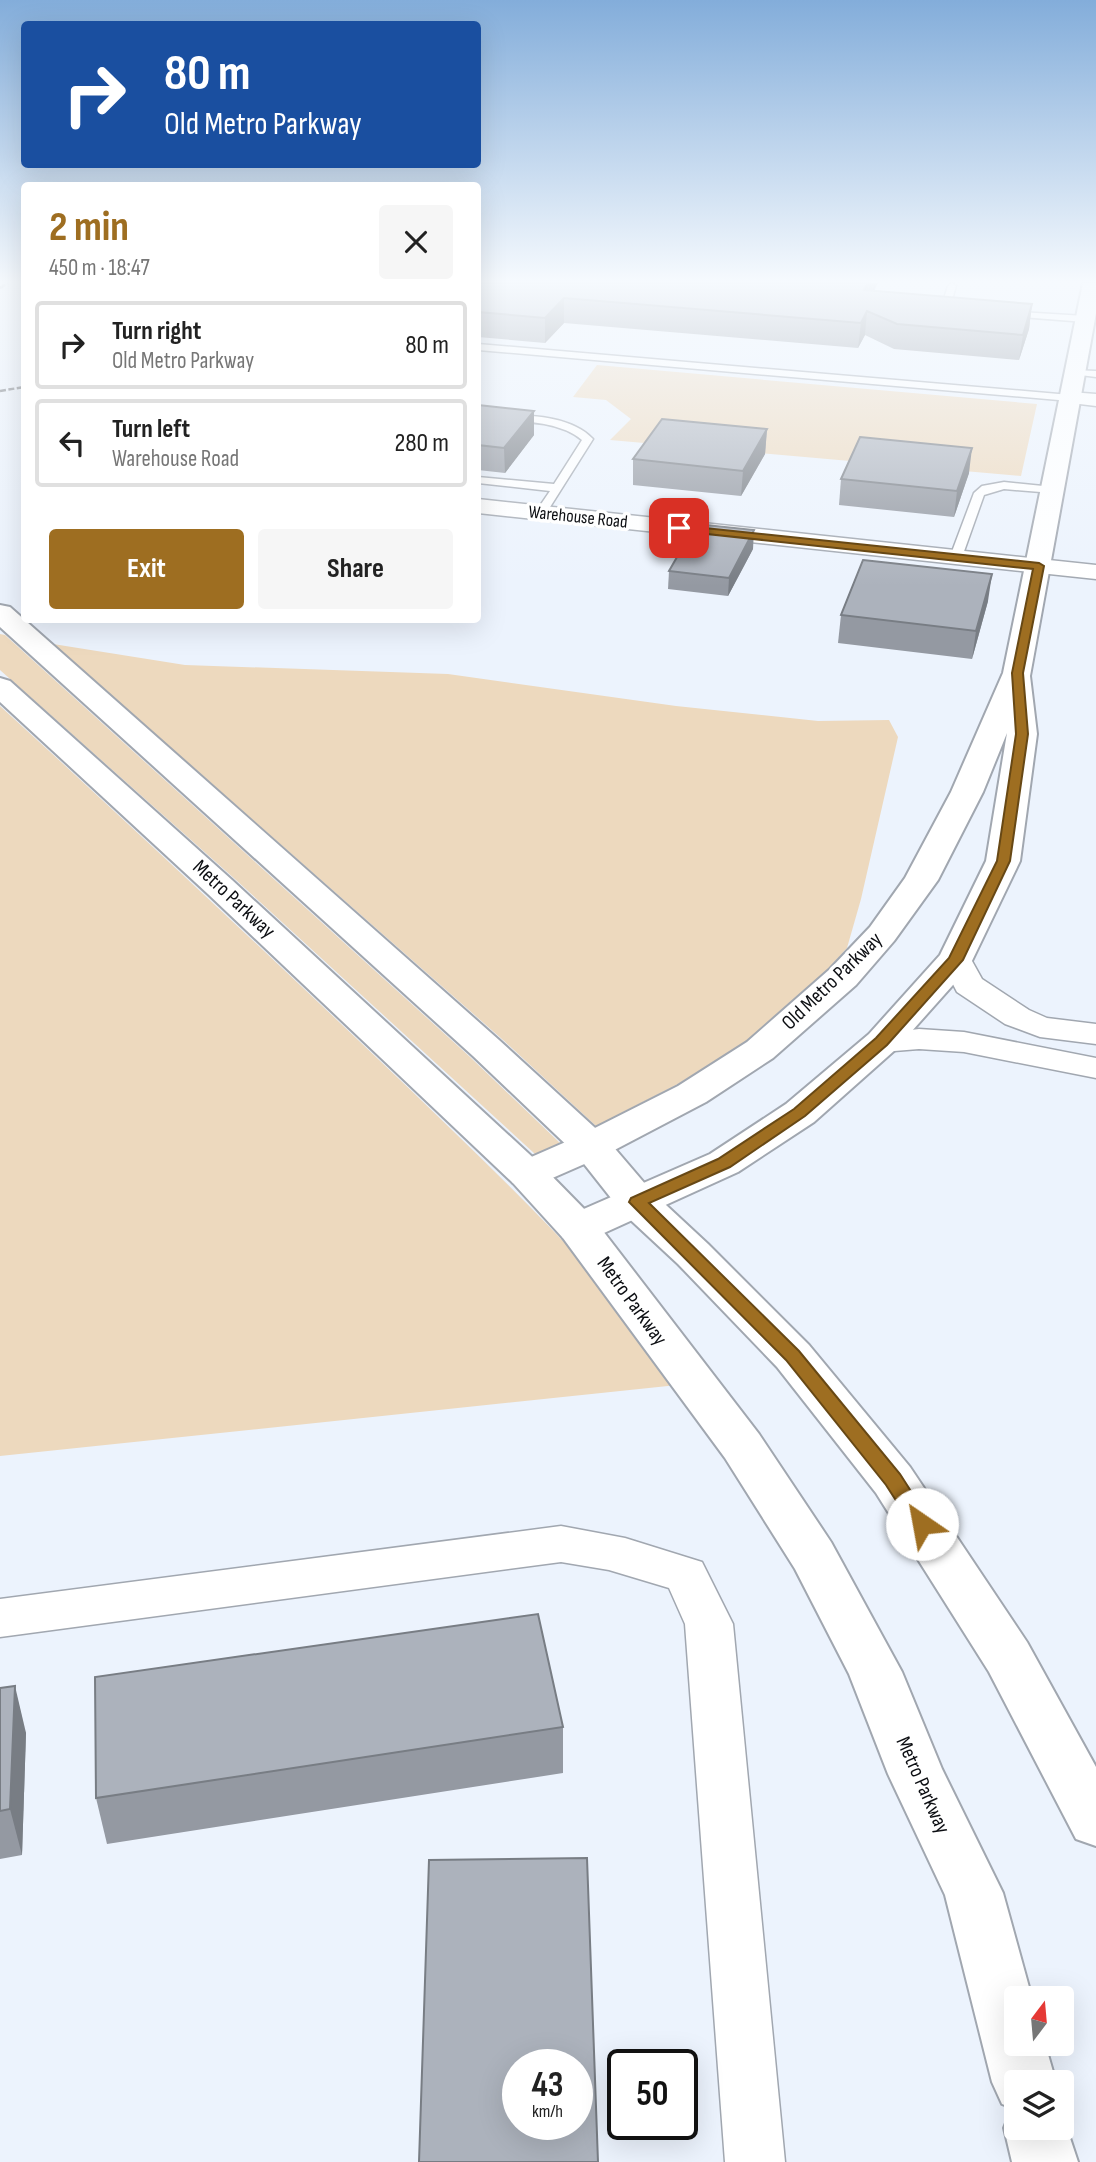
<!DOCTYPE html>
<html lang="en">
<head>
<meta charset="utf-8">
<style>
	body { margin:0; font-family:"Sofia Sans Condensed",sans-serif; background:#f6f6f6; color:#222; height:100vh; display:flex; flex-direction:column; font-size:26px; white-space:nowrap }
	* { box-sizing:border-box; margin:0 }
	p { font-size:23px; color:#767676 }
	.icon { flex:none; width:38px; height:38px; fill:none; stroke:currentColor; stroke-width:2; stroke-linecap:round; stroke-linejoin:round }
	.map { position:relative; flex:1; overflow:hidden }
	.drawer { position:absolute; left:21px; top:182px; width:460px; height:441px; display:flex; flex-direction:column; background:#fff; border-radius:7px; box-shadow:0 7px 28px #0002 }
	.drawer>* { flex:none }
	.hud { position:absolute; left:21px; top:21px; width:460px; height:147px; border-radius:7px; box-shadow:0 7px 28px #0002; background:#1a4fa0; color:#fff; overflow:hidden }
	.needle { width:46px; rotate:16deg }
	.fabs { position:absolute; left:1004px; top:1986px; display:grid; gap:14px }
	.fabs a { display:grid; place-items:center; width:70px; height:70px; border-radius:7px; background:#fff; box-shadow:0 7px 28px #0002; font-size:35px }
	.speed { position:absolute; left:502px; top:2049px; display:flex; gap:14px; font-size:35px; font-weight:700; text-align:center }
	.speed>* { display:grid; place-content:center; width:91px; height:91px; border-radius:50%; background:#fff; box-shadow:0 7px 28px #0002; line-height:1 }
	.speed small { font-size:18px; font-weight:400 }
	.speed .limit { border:4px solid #111; border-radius:10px; background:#fff; color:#111 }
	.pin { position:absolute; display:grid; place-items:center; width:60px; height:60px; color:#fff; margin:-30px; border-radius:14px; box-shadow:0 4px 10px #0006 }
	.me { position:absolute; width:77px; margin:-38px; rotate:327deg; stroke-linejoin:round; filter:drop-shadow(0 0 5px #0008) }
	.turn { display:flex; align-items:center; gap:24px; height:147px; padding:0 28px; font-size:32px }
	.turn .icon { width:91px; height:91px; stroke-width:2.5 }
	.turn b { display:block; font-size:49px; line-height:60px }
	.round { display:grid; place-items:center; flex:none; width:74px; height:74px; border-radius:7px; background:#f6f6f6 }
	.summary { display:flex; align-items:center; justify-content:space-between; height:119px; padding:0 28px }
	h1 { font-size:42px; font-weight:700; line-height:52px; color:#9e6e21 }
	.button { display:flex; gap:14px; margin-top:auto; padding:14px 28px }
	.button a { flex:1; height:80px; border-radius:7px; background:#9e6e21; color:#fff; font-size:28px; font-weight:700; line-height:80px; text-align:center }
	.button a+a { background:#f6f6f6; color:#222 }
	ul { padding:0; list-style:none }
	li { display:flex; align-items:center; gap:21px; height:88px; margin:0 14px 10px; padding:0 14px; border:4px solid #e0e0e0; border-radius:7px }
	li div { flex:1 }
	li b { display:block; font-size:26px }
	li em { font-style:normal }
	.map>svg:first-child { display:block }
</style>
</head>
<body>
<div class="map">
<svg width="1096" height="2162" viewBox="0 0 1096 2162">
	<rect width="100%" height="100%" fill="#ecf3fd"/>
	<g fill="#edd9be">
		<path d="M597,365l440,39 -16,72 -411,-36 21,-21 -25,-19 -33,-3z"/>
		<path d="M0,634l5,1 464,421 91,87 -25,11 -299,-274 -236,-210z"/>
		<path d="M53,644l132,21 263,9 228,32 142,15 71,-1 9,17 -37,162 -14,49 -20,22 -82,72 -67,42 -82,42 -93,-86z"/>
		<path d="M0,706c127,116 253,234 378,353 108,103 218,207 309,325l-687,72z"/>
	</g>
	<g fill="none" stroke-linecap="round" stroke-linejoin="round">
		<defs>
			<g id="service">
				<path d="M952,283l4,3 -6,20 9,1 1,2 -4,3 -15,-4 7,-22z"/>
				<path d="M1005,311l80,5 4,3 -4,3 -77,-6 -4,-3z"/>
				<path d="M478,344l592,51 5,3 -5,3 -592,-51z"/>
				<path d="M1072,370l24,1v6l-24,-3z"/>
				<path d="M478,413c35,3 89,-2 115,26l-48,76 -10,-2 15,-22 -72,-8v-6l76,7 28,-44c-27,-22 -71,-18 -104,-21z"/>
				<path d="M1004,482l49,5 5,3 -5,3 -49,-4 -20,6 -22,62 -10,2 -2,-2 24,-64 8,-7z"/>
			</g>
			<g id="minor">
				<path d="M1070,392l26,2v12l-33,-4 -3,-4z"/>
				<path d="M478,499l618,66v14l-618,-66z"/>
				<path d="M956,949l11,3 15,27 47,31 18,8 49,6v20l-56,-7 -35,-13 -48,-32 -17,-33 5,-7z"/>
				<path d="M919,1029l45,3 132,26v20l-132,-26 -45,-3 -37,3 -12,-3 -5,-7 5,-7z"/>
				<path d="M561,1526l64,12 77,24 31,62 52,538h-60l-40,-538 -16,-36 -60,-18 -48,-8 -561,75v-38z"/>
			</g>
			<path id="tertiary" d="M1083,283h13v30l-66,363 7,58 -17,127 -51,106 -74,83 -81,72 -76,50 -145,66 -15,4 -15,-4 -6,-10 6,-10 147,-64 76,-50 83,-70 71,-79 46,-94 21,-128 -24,59 -45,88 -44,61 -38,44 -83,73 -67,44 -101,53 -64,28 -14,4 -14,-4 -6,-9 6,-9 64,-28 101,-51 69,-44 83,-73 40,-42 35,-49 46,-86 52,-119z"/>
			<g id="secondary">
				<path d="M0,605l10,2 489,433 106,97 47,55 56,52 101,101 101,122 117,175 69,125v79l-20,-7 -87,-167 -113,-179 -99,-126 -99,-103 -56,-52 -45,-57 -104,-99 -473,-429z"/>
				<path d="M0,678l10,3 222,199 309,285 52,53 166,216 72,108 71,130 40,97 61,124 29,105h-15v46h28l11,38h-39v46h45v-14l16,48h-66l-8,-34 8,-20 -10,-4 -10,-22 -47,-187 -57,-121 -39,-100 -54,-105 -70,-111 -162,-220 -50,-55 -305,-289 -208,-192z"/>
			</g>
		</defs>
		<use href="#service" stroke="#a1a7b0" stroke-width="3"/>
		<use href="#minor" stroke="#a1a7b0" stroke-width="3"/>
		<use href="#tertiary" stroke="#a1a7b0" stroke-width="4"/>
		<use href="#secondary" stroke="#a1a7b0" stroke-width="4"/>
		<use href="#service" fill="#fff" fill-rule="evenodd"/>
		<use href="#minor" fill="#fff" fill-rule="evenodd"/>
		<use href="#tertiary" fill="#fff" fill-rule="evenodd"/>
		<use href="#secondary" fill="#fff" fill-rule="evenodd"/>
		<g stroke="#5d6167" stroke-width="2.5" stroke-dasharray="6 2.5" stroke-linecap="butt">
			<path d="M0,288l8,-5"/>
			<path d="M0,391l24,-4"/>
		</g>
	</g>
	<g fill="#9499a2">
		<path d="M478,283h400l-4,8 158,13 -3,25 -10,31 -125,-11 -29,-14 -7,13 -294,-25 -19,20 -67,-6z"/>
		<path d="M478,405l56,30 -29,38 -27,-3z"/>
		<path d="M767,429l-2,25 -24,42 -108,-11v-26z"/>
		<path d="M969,473l-15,44 -115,-12 2,-26z"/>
		<path d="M753,549l-25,47 -60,-7 1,-18z"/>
		<path d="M988,601l-16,58 -134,-16 3,-28z"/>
		<path d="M0,1688l26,45 -4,122 -22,4z"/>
		<path d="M563,1727v46l-456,71 -11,-46z"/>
	</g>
	<g fill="#787d84">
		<path d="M868,283h10l-17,32 3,-25z"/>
		<path d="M564,298v25l-19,20v-25z"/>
		<path d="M1032,304l-3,25 -10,31 4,-25z"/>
		<path d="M867,311l-2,24 -7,13 3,-25z"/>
		<path d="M534,411v24l-29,38 -1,-25z"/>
		<path d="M767,429l-2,25 -24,42 2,-25z"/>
		<path d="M972,448l-3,25 -15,44 3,-26z"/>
		<path d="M754,530l-1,19 -25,47 1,-18z"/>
		<path d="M992,574l-4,27 -16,58 4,-28z"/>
		<path d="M15,1686l11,47 -4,122 -12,-46z"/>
	</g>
	<g fill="#acb2bc" stroke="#787d84" stroke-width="2" fill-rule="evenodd">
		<path d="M478,283h390l-4,7 168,14 -9,31 -126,-11 -30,-13 -6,12 -297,-25 -19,20 -67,-6z"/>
		<path d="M478,405l56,6 -30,37 -26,-3z"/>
		<path d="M662,419l105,10 -24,42 -110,-12z"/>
		<path d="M860,437l112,11 -15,43 -116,-12z"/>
		<path d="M696,524l58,6 -25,48 -60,-7z"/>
		<path d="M863,560l129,14 -16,57 -135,-16z"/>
		<path d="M538,1614l25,113 -467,71 -1,-121z"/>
		<path d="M15,1686l-5,123 -10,2v-123z"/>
		<path d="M587,1858l11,304h-179l10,-302zM518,2065h60v59h-60z"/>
	</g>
	<linearGradient id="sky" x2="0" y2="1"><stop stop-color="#83adda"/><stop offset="0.48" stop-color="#f6fafe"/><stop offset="1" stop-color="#f6fafe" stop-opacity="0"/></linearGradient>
	<rect width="1096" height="586" fill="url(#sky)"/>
	<path fill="#9e6e21" stroke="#674815" stroke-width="2" d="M676,525l363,38 5,3 -21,107 5,61 -18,127 -47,99 -76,85 -82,71 -75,51 -81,36 150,148 101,123 32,50 -3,6 -7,2 -7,-2 -29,-45 -100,-125 -157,-158 2,-4 87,-39 76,-50 82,-71 73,-80 48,-97 19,-127 -4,-61 21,-104 -354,-38 -5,-3z"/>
	<g text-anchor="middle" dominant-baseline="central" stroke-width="7" stroke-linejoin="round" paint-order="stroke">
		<g font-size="18" fill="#0c0e12" stroke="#fff">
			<text transform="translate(578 517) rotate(6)">Warehouse Road</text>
		</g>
		<g font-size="21" fill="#0c0e12" stroke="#fff">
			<text transform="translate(234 899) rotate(43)">Metro Parkway</text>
			<text transform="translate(832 981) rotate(-44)">Old Metro Parkway</text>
			<text transform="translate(632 1301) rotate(54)">Metro Parkway</text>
			<text transform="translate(923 1785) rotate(66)">Metro Parkway</text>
		</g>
	</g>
</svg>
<div class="fabs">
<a><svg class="needle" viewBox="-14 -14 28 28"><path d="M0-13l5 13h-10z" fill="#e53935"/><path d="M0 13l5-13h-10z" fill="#767676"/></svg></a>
<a><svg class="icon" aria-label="layers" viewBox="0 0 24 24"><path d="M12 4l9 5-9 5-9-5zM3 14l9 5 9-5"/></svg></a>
</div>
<div class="speed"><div>43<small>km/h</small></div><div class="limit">50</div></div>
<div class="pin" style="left:679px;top:528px;background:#d93025"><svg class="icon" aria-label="arrive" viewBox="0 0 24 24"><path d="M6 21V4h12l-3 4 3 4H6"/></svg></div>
<svg class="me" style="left:922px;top:1524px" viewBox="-20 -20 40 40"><circle r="19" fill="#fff"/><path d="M0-13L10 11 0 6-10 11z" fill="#9e6e21"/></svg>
<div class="hud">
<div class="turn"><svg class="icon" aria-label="right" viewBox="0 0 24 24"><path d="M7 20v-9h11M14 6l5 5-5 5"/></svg><div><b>80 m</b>Old Metro Parkway</div></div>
</div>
<section class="drawer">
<div class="summary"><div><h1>2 min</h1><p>450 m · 18:47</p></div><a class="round"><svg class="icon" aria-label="close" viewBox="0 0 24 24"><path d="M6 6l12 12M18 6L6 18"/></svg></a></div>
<ul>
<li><svg class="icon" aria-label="right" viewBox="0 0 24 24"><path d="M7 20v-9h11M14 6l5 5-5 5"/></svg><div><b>Turn right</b><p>Old Metro Parkway</p></div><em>80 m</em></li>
<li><svg class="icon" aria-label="left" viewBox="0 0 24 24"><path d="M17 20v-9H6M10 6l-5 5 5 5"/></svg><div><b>Turn left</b><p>Warehouse Road</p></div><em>280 m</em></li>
</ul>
<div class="button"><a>Exit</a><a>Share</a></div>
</section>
</div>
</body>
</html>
